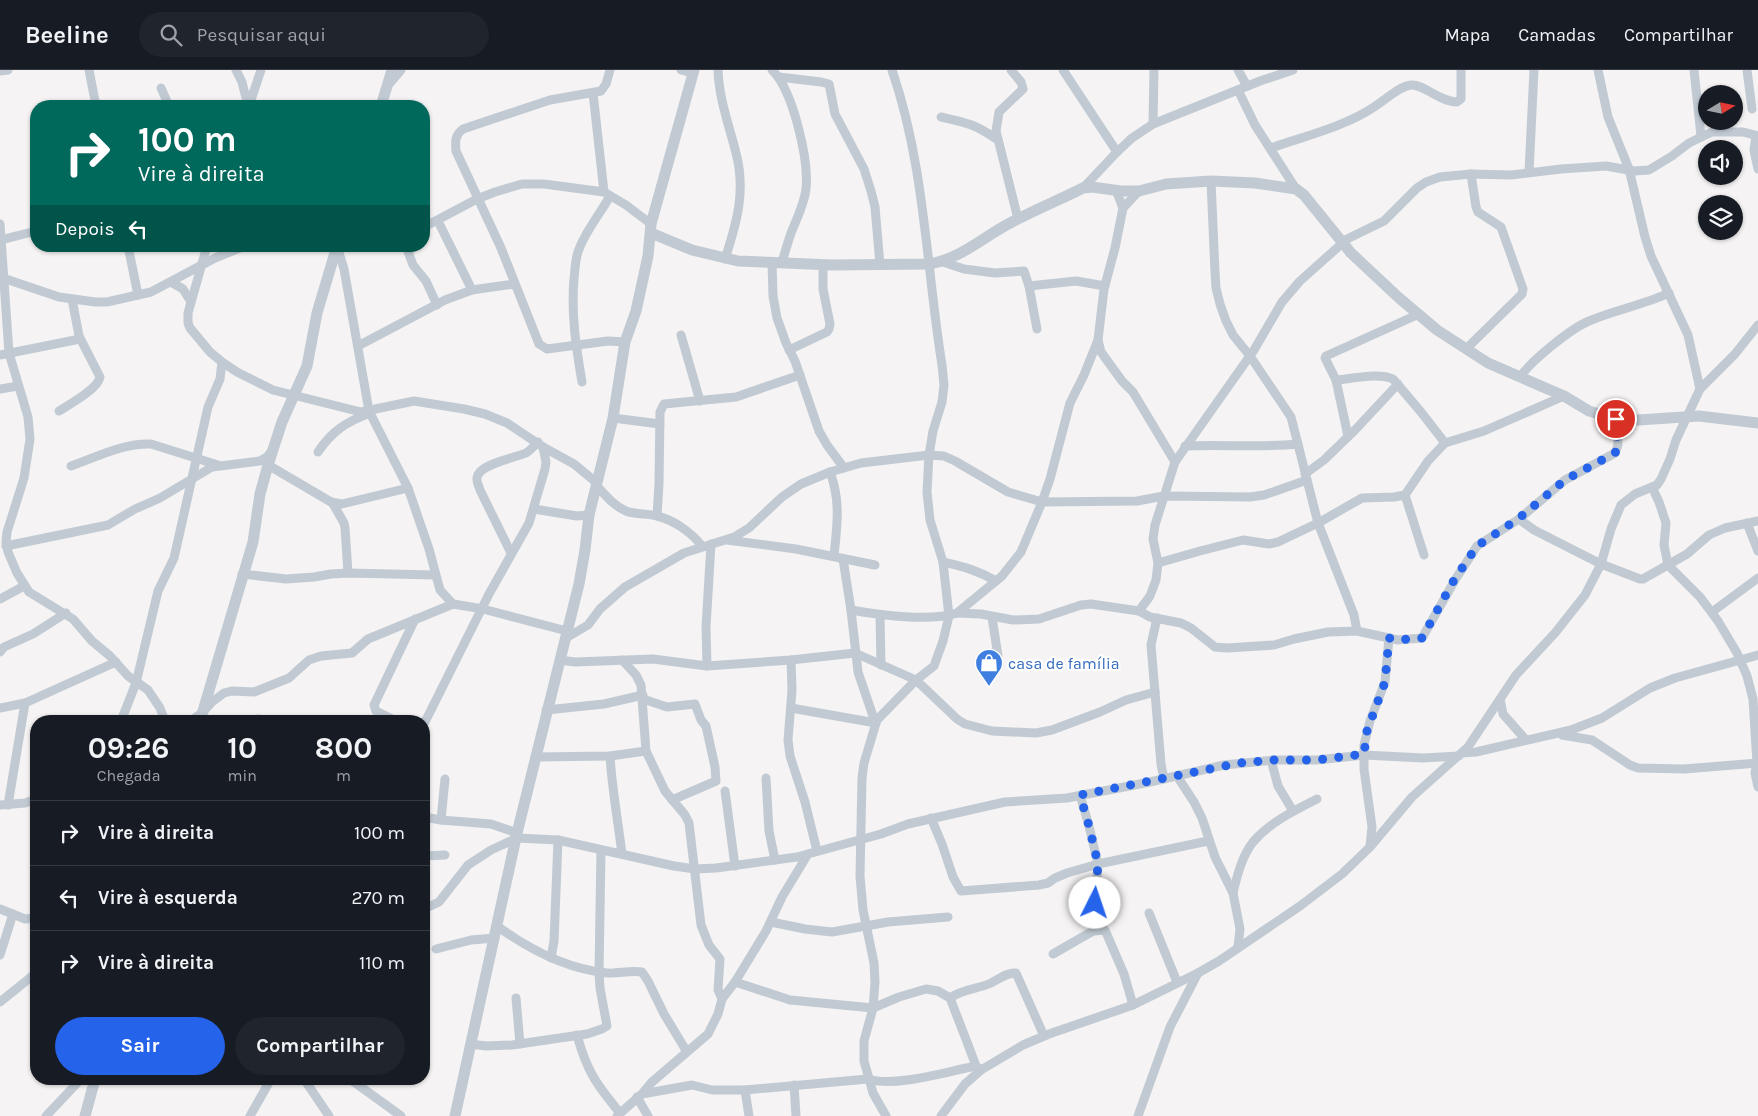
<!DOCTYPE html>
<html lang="pt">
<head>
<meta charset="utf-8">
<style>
	body { margin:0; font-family:Karla,sans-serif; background:#20242c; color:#f1f3f6; height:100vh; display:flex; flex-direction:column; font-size:19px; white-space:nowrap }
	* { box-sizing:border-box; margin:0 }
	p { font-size:16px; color:#9ea1a6 }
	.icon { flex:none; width:28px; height:28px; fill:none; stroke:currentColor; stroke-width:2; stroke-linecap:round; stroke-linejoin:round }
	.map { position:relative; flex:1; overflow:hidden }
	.sheet { position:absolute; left:30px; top:645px; width:400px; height:370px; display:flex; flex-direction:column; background:#171b24; border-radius:20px; box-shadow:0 1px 4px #0004 }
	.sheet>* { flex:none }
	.hud { position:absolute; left:30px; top:30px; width:400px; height:152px; border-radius:20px; box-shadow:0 1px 4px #0004; background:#00695c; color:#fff; overflow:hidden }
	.needle { width:32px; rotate:80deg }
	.fabs { position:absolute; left:1698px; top:15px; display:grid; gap:10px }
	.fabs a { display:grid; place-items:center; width:45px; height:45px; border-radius:50%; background:#171b24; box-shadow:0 1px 4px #0004; font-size:25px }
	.pin { position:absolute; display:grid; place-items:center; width:42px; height:42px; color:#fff; margin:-21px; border:2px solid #fff; border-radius:50%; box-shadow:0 1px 5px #0007 }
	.me { position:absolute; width:55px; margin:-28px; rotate:4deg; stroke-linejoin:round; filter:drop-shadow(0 0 4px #0008) }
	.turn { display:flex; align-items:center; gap:18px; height:105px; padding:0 25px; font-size:22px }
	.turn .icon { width:65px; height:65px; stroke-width:2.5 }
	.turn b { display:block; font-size:35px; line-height:42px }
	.then { display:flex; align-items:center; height:48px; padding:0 25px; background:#0003; gap:10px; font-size:19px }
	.eta { display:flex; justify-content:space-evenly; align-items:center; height:85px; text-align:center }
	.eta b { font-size:30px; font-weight:700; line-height:35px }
	.action { display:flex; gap:10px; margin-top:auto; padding:10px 25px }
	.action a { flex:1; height:58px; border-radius:30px; background:#2563eb; color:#fff; font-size:20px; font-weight:700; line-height:58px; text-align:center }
	.action a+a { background:#20242c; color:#f1f3f6 }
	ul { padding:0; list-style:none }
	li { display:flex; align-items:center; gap:15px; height:65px; padding:0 25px; border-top:1px solid #363941 }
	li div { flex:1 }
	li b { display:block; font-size:19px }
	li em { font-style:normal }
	header { display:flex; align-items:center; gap:30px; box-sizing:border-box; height:70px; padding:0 25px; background:#171b24; border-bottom:1px solid #363941 }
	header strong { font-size:24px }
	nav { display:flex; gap:28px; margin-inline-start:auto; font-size:18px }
	.search { width:350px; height:45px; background:#20242c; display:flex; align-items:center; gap:12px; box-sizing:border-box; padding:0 18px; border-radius:28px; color:#9ea1a6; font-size:19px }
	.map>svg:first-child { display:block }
</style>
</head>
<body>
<header>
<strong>Beeline</strong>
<div class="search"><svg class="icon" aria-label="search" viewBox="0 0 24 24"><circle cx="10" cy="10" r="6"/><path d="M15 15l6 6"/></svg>Pesquisar aqui</div>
<nav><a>Mapa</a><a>Camadas</a><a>Compartilhar</a></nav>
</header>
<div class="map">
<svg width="1758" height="1046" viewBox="0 0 1758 1046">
	<rect width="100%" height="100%" fill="#f5f3f3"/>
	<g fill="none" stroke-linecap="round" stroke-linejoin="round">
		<g stroke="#c1cad2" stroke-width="9">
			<path d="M89,0l7,36"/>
			<path d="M236,0l6,12 6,24"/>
			<path d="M610,0l-4,14 -5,7 -51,9 -87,29c-8,6 -8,12 -7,22l45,97 38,96 8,5 61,-8 17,1"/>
			<path d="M681,0l12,3"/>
			<path d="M718,0c1,29 11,55 18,83 10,38 1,69 -11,106"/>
			<path d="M772,0c21,20 37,90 34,119 -2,16 -9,29 -15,44 -3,9 -6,19 -9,29"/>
			<path d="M1011,0l10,12 2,7 -24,23 -3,19 22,88"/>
			<path d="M1063,0l54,82"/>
			<path d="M1238,0l9,16"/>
			<path d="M1598,0l10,47 21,52 16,68 6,19 37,79 12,54"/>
			<path d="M1694,0l7,66"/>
			<path d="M1747,0l5,39"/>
			<path d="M0,1l8,-1"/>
			<path d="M779,7l42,5 8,2 6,30 29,55 7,22 4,16 5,58"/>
			<path d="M390,13l11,-13"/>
			<path d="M161,18l8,18"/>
			<path d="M1238,20l17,35 41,64"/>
			<path d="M593,23l11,99"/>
			<path d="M249,36l12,-36"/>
			<path d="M941,47c27,6 34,7 57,23"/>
			<path d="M1153,54l1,-54"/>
			<path d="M1756,66l-2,14 4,19"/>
			<path d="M1271,78c34,-12 73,-21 103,-41 11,-7 24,-20 37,-22 13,-1 28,17 46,17l4,-3v-29"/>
			<path d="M1529,102l5,-102"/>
			<path d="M1211,111l4,91 1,16 4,16 6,17 7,14 17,21 41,61 27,106 36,92 3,16"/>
			<path d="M1083,118l34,-36 15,-14 21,-14 107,-43 33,-11"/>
			<path d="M1116,120l7,18 -8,40 -11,41 -6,51 3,12 21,29 11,11 42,70"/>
			<path d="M1123,138l16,-17"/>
			<path d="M438,151l34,69"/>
			<path d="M0,154l9,129 19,64 2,22 -6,39 -17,54 -1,10 2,10 9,21 12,19 44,27 19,22 18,15 18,20 20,14 12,18 5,13"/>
			<path d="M424,157l53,-28 18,-7 27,-8h22l60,8 22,13 25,19"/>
			<path d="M1,170l35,-9"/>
			<path d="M128,176l10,49"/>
			<path d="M207,176l-19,67v10l2,5 20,24 12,10 15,10 36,18 88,22 53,-11 50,8 21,5 22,9 36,24 31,17 23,19"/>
			<path d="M337,176l7,23 25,142 39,77 21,61 11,41 13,14 30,5 84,22"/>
			<path d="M406,176l7,19 13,16 11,24"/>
			<path d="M772,192l1,34 4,22 9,25 9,18 24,70 8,14 17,23"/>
			<path d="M943,192l21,7 31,4 29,-2 5,15 8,43"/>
			<path d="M0,207l59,20 36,5h12l44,-10 64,-34 30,-12"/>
			<path d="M171,212l12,7 8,13"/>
			<path d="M1029,216l47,-5 29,5"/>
			<path d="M681,265l19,66"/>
			<path d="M358,276l87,-46 27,-10 42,-6"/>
			<path d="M1466,279l56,-55 1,-5 -22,-62 -23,-15 -2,-5 -5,-33"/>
			<path d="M789,280l38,-18 2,-3 1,-5 -7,-35v-24"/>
			<path d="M0,285l80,-16"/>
			<path d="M1520,307c11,-16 50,-48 69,-56 26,-11 54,-16 80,-28"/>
			<path d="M1336,310c16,-1 42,-8 57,-1l28,33 24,31"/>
			<path d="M582,312c-6,-35 -11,-68 -8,-103 1,-9 1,-18 4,-27 6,-19 22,-38 32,-56"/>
			<path d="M0,319l18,-3"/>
			<path d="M59,341c11,-7 39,-22 41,-34l-21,-41 -7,-37"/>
			<path d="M613,348l47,6"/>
			<path d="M1348,366l-12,-56 -11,-22 1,-2 93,-42"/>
			<path d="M1185,376c38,-2 75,2 113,-2"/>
			<path d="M318,382c14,-21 28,-30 52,-39"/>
			<path d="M268,395l63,37 11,2 66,-16"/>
			<path d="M71,396c26,-9 52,-23 80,-22l67,21"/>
			<path d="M830,402c11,29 7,54 4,84"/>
			<path d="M1305,404l19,-14 31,-30 43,-46"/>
			<path d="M597,416c8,9 17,20 29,25 10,4 21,2 31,5 17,4 35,17 45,30"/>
			<path d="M1652,417l7,15 7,21 -2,22 4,20 32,32 18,24 19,32 10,23 6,23 4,64 -2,10 3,14"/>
			<path d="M1405,425l19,60"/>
			<path d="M332,432l12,21 1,5 3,45"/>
			<path d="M534,439l43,7 12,-1"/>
			<path d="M657,446l2,-32 1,-72 4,-8 72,-7 64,-22"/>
			<path d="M1519,449l15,11 67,34 39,15h3l44,-25 22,-19 16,-7 33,-7"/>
			<path d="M1747,453l11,28"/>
			<path d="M727,470l69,9 79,16"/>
			<path d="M6,476l102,-21 27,-16 25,-11 52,-31 48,-6 7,-4 5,-6"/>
			<path d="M511,483l-31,-63c-1,-4 -4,-9 -3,-12 1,-14 38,-20 49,-25 5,-3 8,-7 12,-11"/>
			<path d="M843,489l8,51 7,62 17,50"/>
			<path d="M943,492c21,5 34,8 53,19"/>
			<path d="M1158,493l42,-12 43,-11 26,4 9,-2 40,-19 44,-25 32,-1 11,-2 23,-34 17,-18 39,-12 80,-35"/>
			<path d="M242,504l44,5 28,-2 17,-3 17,-1 87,2"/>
			<path d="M0,529l24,-13"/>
			<path d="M851,540c28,5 80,12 106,3l45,-37 19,-24 21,-50 8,-23 20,-76 14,-28 14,-35"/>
			<path d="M1139,541l11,-15 6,-16 2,-17 -5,-24 2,-14 20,-63 79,-112 28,-48 18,-21 47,-42 37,-18 33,-33 9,-6 14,-5 31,-3 40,1 50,-6 45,-3 28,5 15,-1 23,-14 17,-13 23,-11h31l15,4"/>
			<path d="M1712,542l46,-34"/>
			<path d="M957,543l24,1 32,6 26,-1 42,-14 10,-1 48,7 11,6 31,6 10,5 24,19 12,1 47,-3 20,-6 34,-7 29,-1 41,9 24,-2 33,-58 22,-34 42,-27 46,-39 50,-27 3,-8 -2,-26"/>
			<path d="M880,545l1,50"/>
			<path d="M992,547l6,39"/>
			<path d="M1157,548l-6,27 10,119 3,15"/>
			<path d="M566,568l22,-13 12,-16 25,-22 59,-34 50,-16 15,-9 33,-31 19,-13 29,-12 31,-9 68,-8 15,1 11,5 53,31 34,10 95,-1 27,-5 86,1 14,-2 43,-15"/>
			<path d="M0,582l4,-5 29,-13 33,-21"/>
			<path d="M560,590l15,2 78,-3 54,7 84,-6 64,-7 61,27 41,39 8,5 27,7 44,2 16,-3 48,-18 26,-12 29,-8"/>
			<path d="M622,590l14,15 5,10 5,66 19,40 20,24 4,8 12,102 8,20 11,14 -2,31 4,9"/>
			<path d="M791,590l1,30 -4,50 2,16 15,46 12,49"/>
			<path d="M707,596l-1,-39 5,-83"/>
			<path d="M643,629l24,8 28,-3 6,16 5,6 9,41 1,14 -44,19"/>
			<path d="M1500,629l3,15 22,25"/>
			<path d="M0,638l25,-5 91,-41"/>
			<path d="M791,638l85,15"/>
			<path d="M546,640l58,-6 39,-9"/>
			<path d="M201,649l24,2"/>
			<path d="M121,651l15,-38 22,-92 16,-33 34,-151 12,-28 2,-17"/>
			<path d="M191,651l11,-8 10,-11 12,-9 8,-2 22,1 35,-14 20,-18 12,-4 31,-3 16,-14 85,-35"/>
			<path d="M245,651l14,-2"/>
			<path d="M396,651l-20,-10 -2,-6 41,-86"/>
			<path d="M424,654l65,-130 40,-71 16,-54 1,-7 -3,-15"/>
			<path d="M1562,665l30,5 38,25 8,3 46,1 74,-6"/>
			<path d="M1462,683l14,-1 95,-22 31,-12 48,-30 25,-10 83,-23"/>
			<path d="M610,686c2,33 8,65 12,98"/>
			<path d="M535,687l75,-1 36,-5"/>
			<path d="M1271,690l7,26 15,25"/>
			<path d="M1177,706l17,26 8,16 13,39 18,36 7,36 -2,18"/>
			<path d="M766,708l3,53 6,29"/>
			<path d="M725,721l10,75"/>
			<path d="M1080,725l9,31 9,38 -5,67"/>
			<path d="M0,735l25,-2 11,-4"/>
			<path d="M8,735l17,-102"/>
			<path d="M424,747l17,3 50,4 26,9"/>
			<path d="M931,748l11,26 11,33 8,14 78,-6 9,-2 7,-5 12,-5 31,-9 110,-23"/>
			<path d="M441,750l4,-41"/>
			<path d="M1370,776l2,-19 -8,-58v-24l6,-24 15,-39 4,-44"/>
			<path d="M424,786l21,-1"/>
			<path d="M1233,823c4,-17 9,-37 20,-51 16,-19 42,-32 64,-43"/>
			<path d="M0,839l25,10 11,-1"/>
			<path d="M424,839l15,-7 29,-37 23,-15 26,-12 41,2 116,26 21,3 21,-1 81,-11 84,-23 27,-10 97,-22 62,-4 83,-16 74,-17 50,-5h43l47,-5 59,3 36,-2"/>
			<path d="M1149,843l28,69"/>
			<path d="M771,852l34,7 27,3 56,-10 60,-5"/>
			<path d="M497,856c33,24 69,43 110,47 11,1 23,-3 35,-1l6,9 16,33 23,38"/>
			<path d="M436,879l35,-9 24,-2"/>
			<path d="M1053,884l40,-23 12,-1 19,44 9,31"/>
			<path d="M0,885l13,-41"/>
			<path d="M551,888l3,-17 4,-101"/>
			<path d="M735,912l55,18 83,8 26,-11 27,-8 12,2 12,7 17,44 9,24 4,3"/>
			<path d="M516,928l4,46"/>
			<path d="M950,928c12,-9 28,-9 41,-15 8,-4 17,-11 25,-10l28,63"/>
			<path d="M0,932l36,-29"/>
			<path d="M577,965c10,37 20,50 43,78"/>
			<path d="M470,974l16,2 26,-1 75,-11 15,-5 5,-3 -7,-38 -1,-16 2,-122"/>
			<path d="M304,1009l25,37"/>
			<path d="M350,1009l51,37"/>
			<path d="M794,1015l2,31"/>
			<path d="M745,1020l4,26"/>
			<path d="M642,1024l50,-9 20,5h33l123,-11c27,9 80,-8 108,-13"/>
			<path d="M637,1027l11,19"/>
			<path d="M46,1046l35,-37"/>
			<path d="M250,1046l21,-37"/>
			<path d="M617,1046l25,-22 10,-12 56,-48 10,-20 4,-15 13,-17 31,-51 16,-34 26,-43"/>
			<path d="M886,1046l-13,-23 -9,-32v-20l9,-33 2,-26 -1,-19 -11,-53 -3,-34 2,-98 2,-15 12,-40 -1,-1 41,-42 18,-14 9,-25 6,-25 -6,-54 -13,-42 -3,-28 2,-37 4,-24 9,-29 2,-17 -2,-20c-16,-99 -17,-199 -50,-295"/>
			<path d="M941,1046l24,-32 16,-14 42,-25 26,-11 84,-29 65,-32 21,-12 81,-55 42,-32 28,-27 42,-50 56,-50 48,-72 39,-42 30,-38 16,-31 10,-35 10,-24 14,-11 22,-9 4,-6 9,-20 6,-19 24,-51 35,-35 23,-29"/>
			<path d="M1138,1046l32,-89 28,-54"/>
		</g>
		<g stroke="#c1cad2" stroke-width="11">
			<path d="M381,36l11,-36"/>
			<path d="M651,163l41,17 46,11 94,4 97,-1c32,-5 55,-28 83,-42 23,-12 47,-22 71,-34l9,-1 29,4h18l27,-7 45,-3 44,2 41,6 8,6 47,58 47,44 39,33 51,33 76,33 25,15 27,8 22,1 61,-4 59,7"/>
			<path d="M200,651l53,-179 7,-48 8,-29 14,-43 25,-56 10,-53 20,-67"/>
			<path d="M85,1046l10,-37"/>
			<path d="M455,1046l62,-283 62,-249 6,-34 4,-35 24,-97 12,-76 11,-31 12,-55 3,-32 43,-154"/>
		</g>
	</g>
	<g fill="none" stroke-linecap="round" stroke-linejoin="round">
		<path stroke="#2563eb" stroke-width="9" stroke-dasharray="0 16.2" d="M1095,833l3,-39 -9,-38 -9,-31 160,-32 34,-3h43l47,-6 3,-23 18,-49 4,-44 9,2 24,-2 32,-58 23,-34 41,-27 47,-39 50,-27c5,-8 1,-24 1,-34"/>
	</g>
	<defs>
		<symbol id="shop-pin" viewBox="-11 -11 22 30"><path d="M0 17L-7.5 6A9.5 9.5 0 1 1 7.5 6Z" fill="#3f7fe0" stroke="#fff"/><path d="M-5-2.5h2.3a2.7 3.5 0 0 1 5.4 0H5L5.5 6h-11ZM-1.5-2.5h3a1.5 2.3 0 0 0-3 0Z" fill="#fff"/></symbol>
	</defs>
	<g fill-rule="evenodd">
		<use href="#shop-pin" x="973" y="577" width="32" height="43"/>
	</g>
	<g text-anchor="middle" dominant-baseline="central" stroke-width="4.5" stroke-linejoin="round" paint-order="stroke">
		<g font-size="16" fill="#366cbe" stroke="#fff" text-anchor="start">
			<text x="1008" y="593">casa de família</text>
		</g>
	</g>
</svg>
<div class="fabs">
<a><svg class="needle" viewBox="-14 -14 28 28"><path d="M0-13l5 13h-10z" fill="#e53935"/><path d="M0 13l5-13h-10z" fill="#9ea1a6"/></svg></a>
<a><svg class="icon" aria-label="sound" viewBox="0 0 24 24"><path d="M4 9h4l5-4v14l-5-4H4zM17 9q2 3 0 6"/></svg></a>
<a><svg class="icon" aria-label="layers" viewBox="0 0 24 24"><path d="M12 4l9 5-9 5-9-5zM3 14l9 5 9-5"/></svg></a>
</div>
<div class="pin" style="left:1616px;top:349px;background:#d93025"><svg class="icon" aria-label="arrive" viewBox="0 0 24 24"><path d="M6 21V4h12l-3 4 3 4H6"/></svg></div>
<svg class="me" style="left:1095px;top:833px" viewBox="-20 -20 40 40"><circle r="19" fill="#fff"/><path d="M0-13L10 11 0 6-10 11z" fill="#2563eb"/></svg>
<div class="hud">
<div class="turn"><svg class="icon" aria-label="right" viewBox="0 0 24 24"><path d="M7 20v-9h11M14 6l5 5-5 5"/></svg><div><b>100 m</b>Vire à direita</div></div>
<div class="then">Depois<svg class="icon" aria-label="left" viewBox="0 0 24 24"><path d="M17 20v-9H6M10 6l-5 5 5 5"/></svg></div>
</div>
<section class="sheet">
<div class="eta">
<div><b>09:26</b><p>Chegada</p></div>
<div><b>10</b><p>min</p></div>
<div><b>800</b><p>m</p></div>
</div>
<ul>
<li><svg class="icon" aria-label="right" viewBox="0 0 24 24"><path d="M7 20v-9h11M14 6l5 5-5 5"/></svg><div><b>Vire à direita</b></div><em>100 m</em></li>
<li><svg class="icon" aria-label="left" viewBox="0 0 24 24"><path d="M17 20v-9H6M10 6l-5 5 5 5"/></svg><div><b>Vire à esquerda</b></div><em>270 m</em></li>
<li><svg class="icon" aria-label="right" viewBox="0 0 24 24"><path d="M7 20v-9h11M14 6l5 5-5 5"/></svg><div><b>Vire à direita</b></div><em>110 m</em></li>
</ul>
<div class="action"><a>Sair</a><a>Compartilhar</a></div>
</section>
</div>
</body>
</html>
